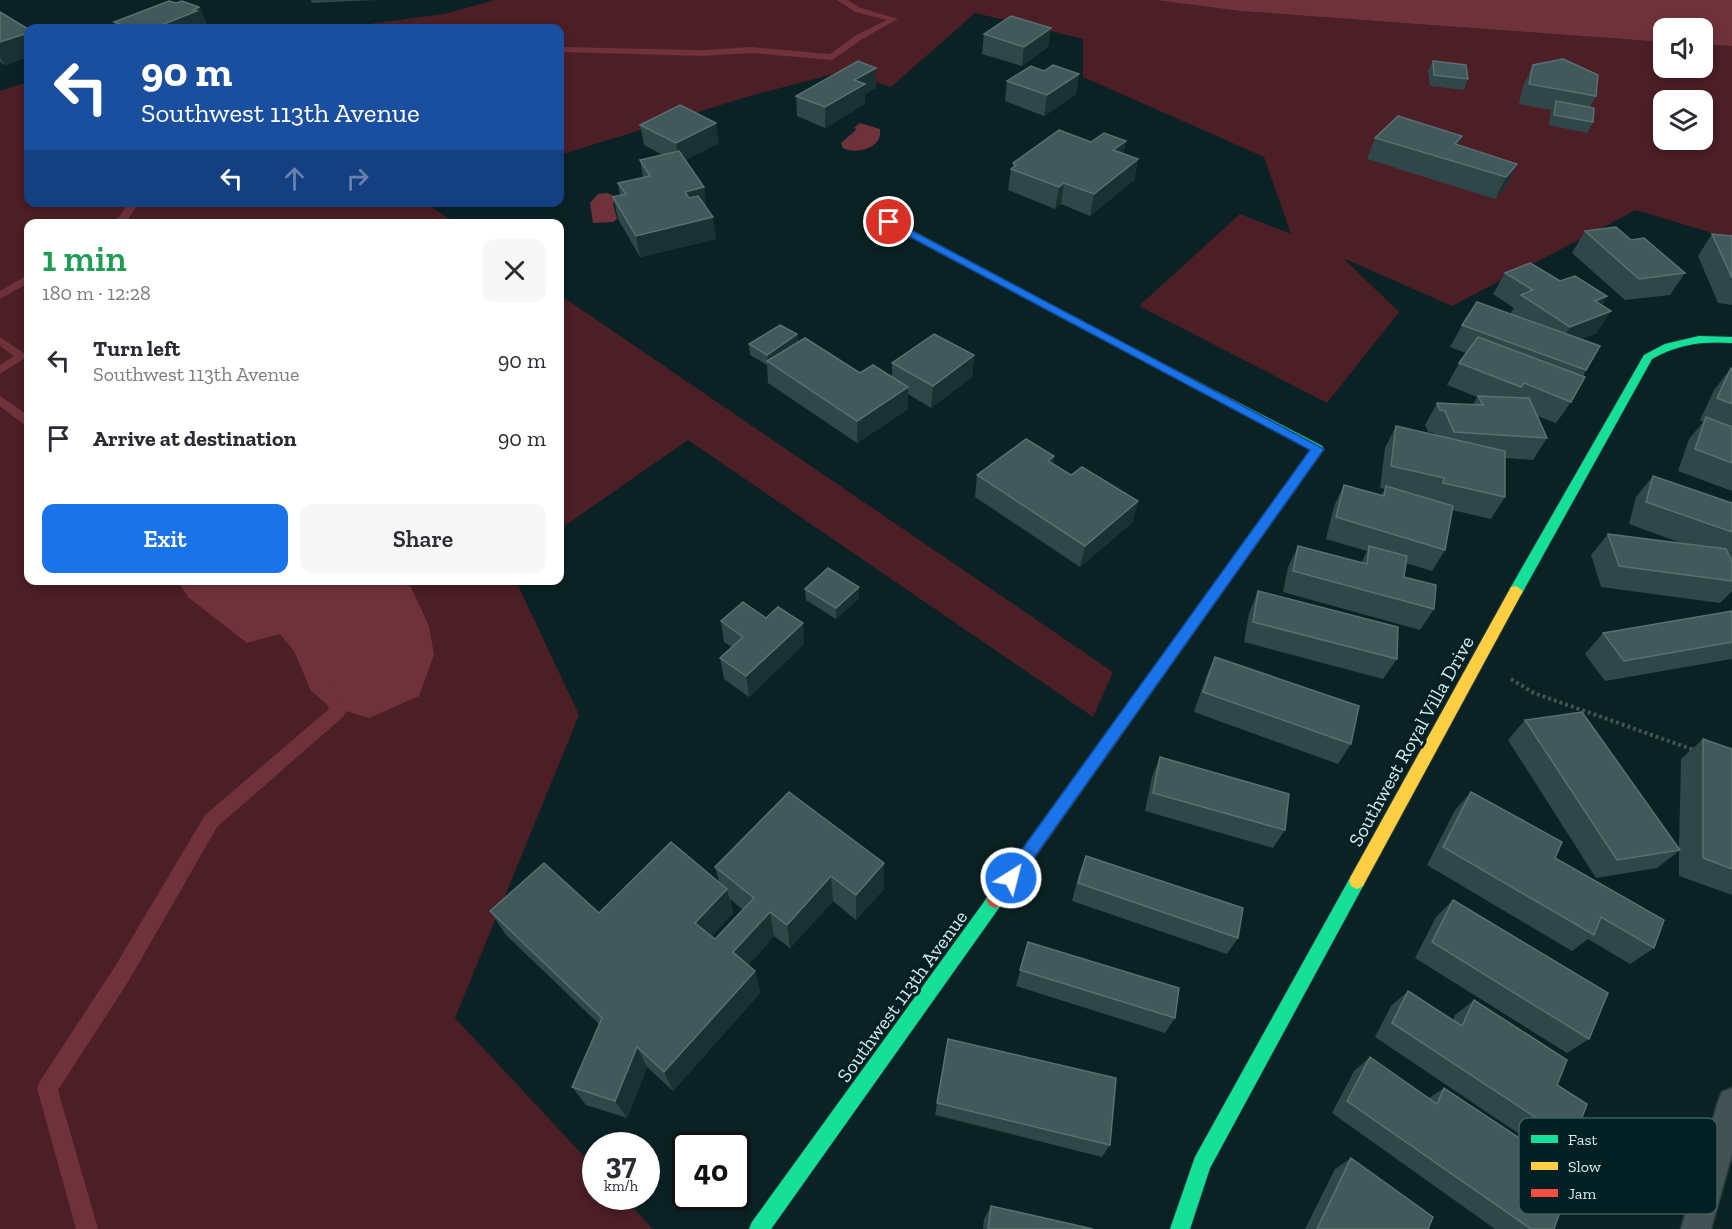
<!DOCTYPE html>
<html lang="en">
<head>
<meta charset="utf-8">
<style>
	body { margin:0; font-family:"Zilla Slab",serif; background:#f7f7f7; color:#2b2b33; height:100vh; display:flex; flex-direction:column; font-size:22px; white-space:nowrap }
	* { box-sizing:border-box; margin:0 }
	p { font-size:20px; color:#7c7c81 }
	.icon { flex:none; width:33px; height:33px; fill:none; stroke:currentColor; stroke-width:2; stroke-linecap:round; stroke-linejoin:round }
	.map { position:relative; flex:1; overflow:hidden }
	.drawer { position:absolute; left:24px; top:219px; width:540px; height:366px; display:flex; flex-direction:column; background:#fff; border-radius:12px; box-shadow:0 3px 9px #0003 }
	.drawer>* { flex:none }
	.guide { position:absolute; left:24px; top:24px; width:540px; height:183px; border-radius:12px; box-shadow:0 3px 9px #0003; background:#1a4fa0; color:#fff; overflow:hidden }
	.controls { position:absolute; left:1653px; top:18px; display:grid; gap:12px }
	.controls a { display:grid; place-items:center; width:60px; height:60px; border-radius:12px; background:#fff; box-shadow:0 3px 9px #0003; font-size:30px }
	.speed { position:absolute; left:582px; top:1132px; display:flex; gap:12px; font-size:30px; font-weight:700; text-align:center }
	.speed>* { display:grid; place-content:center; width:78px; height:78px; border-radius:50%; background:#fff; box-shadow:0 3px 9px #0003; line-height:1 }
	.speed small { font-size:15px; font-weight:400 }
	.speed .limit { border:3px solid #111; border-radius:9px; background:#fff; color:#111 }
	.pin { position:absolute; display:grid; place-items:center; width:51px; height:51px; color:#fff; margin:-26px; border:3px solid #fff; border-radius:50%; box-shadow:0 2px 6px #0007 }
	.me { position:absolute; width:66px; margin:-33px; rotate:36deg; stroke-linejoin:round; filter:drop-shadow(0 0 4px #0008) }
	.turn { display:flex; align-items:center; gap:21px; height:126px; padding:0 18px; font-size:27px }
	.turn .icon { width:78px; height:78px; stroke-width:2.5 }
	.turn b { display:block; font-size:42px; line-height:51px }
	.lanes { display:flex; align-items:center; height:57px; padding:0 18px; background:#0003; justify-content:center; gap:30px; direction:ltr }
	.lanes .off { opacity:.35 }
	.round { display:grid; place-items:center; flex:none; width:63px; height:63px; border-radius:12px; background:#f7f7f7 }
	.summary { display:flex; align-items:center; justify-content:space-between; height:102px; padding:0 18px }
	h1 { font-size:36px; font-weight:600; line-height:45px; color:#1e9e55 }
	.primary-button { display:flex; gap:12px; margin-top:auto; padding:12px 18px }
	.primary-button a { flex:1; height:69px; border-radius:12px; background:#1a73e8; color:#fff; font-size:24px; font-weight:600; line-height:69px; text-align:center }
	.primary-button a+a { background:#f7f7f7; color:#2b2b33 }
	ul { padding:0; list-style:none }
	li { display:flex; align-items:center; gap:18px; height:78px; padding:0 18px }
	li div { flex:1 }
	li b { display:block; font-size:22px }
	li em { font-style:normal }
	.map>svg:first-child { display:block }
</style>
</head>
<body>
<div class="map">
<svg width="1732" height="1229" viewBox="0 0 1732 1229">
	<rect width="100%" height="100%" fill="#0a2224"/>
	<g fill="#4c1e26" fill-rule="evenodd">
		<path d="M495,0h660l85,11 423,31 1,26h38l1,-24 29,2v193l-96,-29 -184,96 -109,-48 56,54 -72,91 -188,-97 101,-92 51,20 -27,-77 -181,-80v-38l-108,-26 -84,74 -49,-15 -89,23 -193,60v-127h-222l106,-14zM1664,100h38v40h-38z"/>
		<path d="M28,82v120h396l31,21 -427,1v356l488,1 63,134 -124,303 140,150 1,29h27l30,32h-653v-1138z"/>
		<path d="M560,295l553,377 -20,45 -405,-277 -128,89z"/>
	</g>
	<g fill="#6f323b">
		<path d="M1155,0h577v46l-29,-2 -1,-16h-38l-1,14 -423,-31z"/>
		<path d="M860,123l20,6c3,19 -23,26 -37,19l-2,-5 16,-14 -3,-1z"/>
		<path d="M607,193l10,4 -4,7 4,15 -4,3 -20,1 -3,-20 8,-9z"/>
		<path d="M178,581h230l21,45 5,29 -15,41 -50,22 -40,-12 -18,-15 -17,-40 -14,-17 -33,9 -59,-46z"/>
	</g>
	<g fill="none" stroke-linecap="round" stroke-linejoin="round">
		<g fill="#6f323b" fill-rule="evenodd">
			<path d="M837,0h10l14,8 37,11 -34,19 -32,22 -81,-7 -48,3 -143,-4v-5l143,3 48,-3 79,7 28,-20 29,-14 -32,-8z"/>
			<path d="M129,202h10l-12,19 -16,3 8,-7z"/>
			<path d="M28,275v8l-28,16v-8z"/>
			<path d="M0,337l28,19 -28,18v-9l14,-9 -14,-10z"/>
			<path d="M0,396l28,19v10l-5,-1 -23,-18z"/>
			<path d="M329,683l6,2 11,26 -2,5 -127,111 -89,155 -70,108 40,139h-22l-39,-141 3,-7 74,-113 91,-153 124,-106 -8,-19 2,-5z"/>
		</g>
		<defs>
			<path id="lane" d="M1732,1088v66l-21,75h-30l37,-127 4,-10z"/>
			<g id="fast">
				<path d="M1699,336l33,1v6c-30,-2 -54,1 -80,16l-131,236h-10l-2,-4 2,-4 133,-232 21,-11z"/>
				<path d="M1127,345l195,101 2,3 -2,3 -50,70h-8l-2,-3 49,-69 -188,-100 -1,-2z"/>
				<path d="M1357,873l6,3 2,5 -2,5 -153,282 -20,61h-20l25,-72 156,-281z"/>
				<path d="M995,892l6,3 2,5 -2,5 -230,324h-22l3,-7 237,-327z"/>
			</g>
			<g id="slow">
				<path d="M886,220h6l240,128 -5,3 -4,-1 -237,-126z"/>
				<path d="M1516,586l7,5 -160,295 -6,3 -6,-3 -2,-5 2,-5 160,-289z"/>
			</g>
			<path id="jam" d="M1268,514l4,2 2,3 -2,3 -271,383 -6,3 -6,-3 -2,-5 2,-5 275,-379z"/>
		</defs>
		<use href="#lane" stroke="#293c3e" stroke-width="3"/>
		<use href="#fast" stroke="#293c3e" stroke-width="2"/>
		<use href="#slow" stroke="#293c3e" stroke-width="2"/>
		<use href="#jam" stroke="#293c3e" stroke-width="2"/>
		<path stroke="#445254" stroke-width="4" stroke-dasharray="3 3" stroke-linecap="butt" d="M1511,679l23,14 160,57"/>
		<use href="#lane" fill="#435253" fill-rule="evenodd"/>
		<use href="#fast" fill="#16e098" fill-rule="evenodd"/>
		<use href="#slow" fill="#ffcf43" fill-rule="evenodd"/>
		<use href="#jam" fill="#f24e42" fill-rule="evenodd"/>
	</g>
	<g fill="#304749" fill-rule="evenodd">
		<path d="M311,0h65l-64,3z"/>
		<path d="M176,3l23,4 9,20 -3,1h-88l-3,-6z"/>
		<path d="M0,12l28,17v28l-23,8 -5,-3z"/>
		<path d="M984,34l64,13 -26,19 -40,-12z"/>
		<path d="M1433,61l35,18 -4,11 -34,-4 -2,-15z"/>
		<path d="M1533,65l63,31 -6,11 3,15 -6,11 -38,-8 2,-15 -32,-6 4,-18z"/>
		<path d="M876,68v20l-11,6v10l-40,24 -28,-12 -1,-20z"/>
		<path d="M1044,71l35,3 -3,20 -32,22 -39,-15 2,-20z"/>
		<path d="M640,125l79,18 -34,17 19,27 2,20 10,32 -76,18 -22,-38 -5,-22 7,-1 -2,-13 25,-6 -3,-17 23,-5 -19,-10z"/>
		<path d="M1462,136l-4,9 59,19 -10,21 -12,14 -128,-40 8,-21z"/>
		<path d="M1126,141l-3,12 15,6 -4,21 -44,36 -29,-12 -6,5 -47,-19 3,-21 2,-2v-4l78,-21z"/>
		<path d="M1585,231l46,9 54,33 -15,22 -45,5 -53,-47z"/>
		<path d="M1712,234l20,2v69l-14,-2 -20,-47z"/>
		<path d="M1505,273l55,8 47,15 -5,9 -5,28 -16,6 5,31 -15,32 -15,21 -19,-7 10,22 -14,22 -28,-2v39l-14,22 -39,-9 -7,40 -13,21 -26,-8 -2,14 30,32 -14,21 -137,-38 5,-25 10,-21 63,17 6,-12 -41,-12 8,-33 10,-21 37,10 4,-6 -5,-1 5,-40 11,-22 38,9v-2l-6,-1 -3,-7 12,-22 36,2 4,-8 -30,-12 12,-22 7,-10 -16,-6 12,-22 48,-11 4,-6 -21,-14z"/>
		<path d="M797,334l1,8 62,31 32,4v-14l82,-8 -2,22 -41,31 -23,-14v15l-51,34 -89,-60 -1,-18 -17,-10 -1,-11z"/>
		<path d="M1731,368l1,1v122l-54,-20 11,-32 14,-17 -3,-2 14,-30z"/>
		<path d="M1054,456l-1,8 18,11 67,26 -6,22 -52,44 -105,-70 2,-22z"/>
		<path d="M1653,476l79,27v88l-12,12 -119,-16 -10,-32 17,-21 76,10 -55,-20 7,-27z"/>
		<path d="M805,589l54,9 -23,21 -30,-19z"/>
		<path d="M1258,591l139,68 -14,20 -139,-37 5,-29z"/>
		<path d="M1732,611v48l-127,22 -20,-27 18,-21z"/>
		<path d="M721,621l83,23 -55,53 -25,-18 -4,-21 12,-11 -8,-5z"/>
		<path d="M1215,657l136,87 -13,20 -144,-52 12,-35z"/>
		<path d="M1525,720l154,129 2,-90 22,-20 29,10v146l-53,-19v-25l-22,17 -61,10 -88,-138z"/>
		<path d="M1160,757l125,73 -12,18 -128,-37 7,-34z"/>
		<path d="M1471,792l84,66 99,90 -24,16 -42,-25 -16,12 -145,-86 28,-55z"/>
		<path d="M1086,856l152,82 -11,16 -155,-53 7,-27z"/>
		<path d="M884,863v26l-28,31 -23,-19 -43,47 -16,-12 -26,29 7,6 5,22 -87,98 -26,-24 -20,51 -41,-13 -14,-18 27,-63 -93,-89 -16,-24 109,2 120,-32 -4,-14zM730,899l13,11 -28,29 -4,-2 22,-24z"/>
		<path d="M1453,900l136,139 -22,14 -152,-95 21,-41z"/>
		<path d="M1028,942l147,76 -10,15 -149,-47z"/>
		<path d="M1408,991l45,29 2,-5 19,-15 83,85 16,57 -24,12 -174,-117 16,-31z"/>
		<path d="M948,1039l162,106 -8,12 -167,-42z"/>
		<path d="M1370,1057l59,41 15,-10 110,141h-59l-163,-116 22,-42z"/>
		<path d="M1351,1158l77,71h-123l30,-60z"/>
		<path d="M991,1206l102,23h-110l1,-10z"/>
	</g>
	<g fill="#1a3133">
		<path d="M199,7l9,20 -3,1h-51z"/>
		<path d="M1051,28l-3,19 -26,19 2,-19z"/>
		<path d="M28,33v24l-23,8 -5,-8v-15z"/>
		<path d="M876,68v20l-11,6v10l-40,24v-21l29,-27z"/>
		<path d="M1079,74l-3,20 -32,22 3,-21z"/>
		<path d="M716,123l3,20 -40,21 -3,-21z"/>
		<path d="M1462,136l-9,20 2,-12z"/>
		<path d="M1126,141l-4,20 -9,-11z"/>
		<path d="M1138,159l-4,21 -44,36 4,-22z"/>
		<path d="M1517,164l-10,21 -12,14 11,-22z"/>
		<path d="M1064,183l-3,21 -6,5 4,-22z"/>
		<path d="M704,187l3,22 -19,4 -3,-21z"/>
		<path d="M713,217l3,22 -76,18 -4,-21z"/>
		<path d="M1607,296l-13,21 1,-16z"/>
		<path d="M1611,311l-14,22 -40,16 13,-22z"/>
		<path d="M797,334l1,12 -30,16 -1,-7z"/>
		<path d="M974,355l-2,22 -41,31 2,-22z"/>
		<path d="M908,387v22l-51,34v-22z"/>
		<path d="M1054,456l-4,22 -2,-17z"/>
		<path d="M1138,501l-6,22 -52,44 5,-21z"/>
		<path d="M859,587v11l-23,21v-11z"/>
		<path d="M803,623l1,21 -55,53 -3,-21z"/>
		<path d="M884,863v26l-28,31v-25z"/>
		<path d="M831,876l2,25 -43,47 -3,-23z"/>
		<path d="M727,889l6,24 -31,34 -7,-24z"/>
		<path d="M770,912l4,24 -35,39 -6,-23z"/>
		<path d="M755,971l5,22 -87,98 -9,-19z"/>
		<path d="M637,1047l10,20 -20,51 -12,-17z"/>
	</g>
	<g fill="#42595b" stroke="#597072" stroke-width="1.5">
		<path d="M169,1l7,2 6,-2 17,6 -6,3 4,1 -43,17h-24l-16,-6z"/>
		<path d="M0,12l28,17v4l-28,9z"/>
		<path d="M1011,16l40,12 -27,19 -40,-13z"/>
		<path d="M1563,59l35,16 -2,21 -67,-12 4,-19z"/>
		<path d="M858,61l18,7 -22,12 11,4 -40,23 -29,-11z"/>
		<path d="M1433,61l33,4 2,14 -34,-4z"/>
		<path d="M1053,65l26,9 -32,21 -40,-14 24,-15 13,5z"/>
		<path d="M1556,101l38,7 -1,14 -39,-7z"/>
		<path d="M680,105l36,18 -40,20 -36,-18z"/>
		<path d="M1398,116l64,20 -7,8 62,20 -11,13 -131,-39z"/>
		<path d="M1059,130l32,12 13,-9 22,8 -13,9 25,9 -44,35 -30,-11 -5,4 -48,-18 5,-4 -3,-2z"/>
		<path d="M679,151l25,36 -19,5 4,6 9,-2 15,21 -77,19 -23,-39 13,-3 -8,-11 32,-7 -10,-16z"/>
		<path d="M1616,227l15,13 13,-2 41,35 -46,6 -54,-48z"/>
		<path d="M1712,234l20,2v42z"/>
		<path d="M1530,263l30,18 15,-5 32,20 -12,5 16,10 -41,16 -49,-32 12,-5 -28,-17z"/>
		<path d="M1477,302l123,44 -14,24 -124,-45z"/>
		<path d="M780,325l17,9 -30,21 -18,-11z"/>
		<path d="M934,334l40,21 -41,31 -41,-23z"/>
		<path d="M1478,337l107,40 -14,25 -47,-19 -3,4 -62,-24z"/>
		<path d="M805,338l55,35 13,-8 35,22 -51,34 -90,-60z"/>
		<path d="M1731,368l1,1v35l-15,-6z"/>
		<path d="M1478,396l51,2 18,40 -93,-6 -9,-21 -5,-1 -3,-7 46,2z"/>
		<path d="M1706,417l26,10v36l-37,-14z"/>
		<path d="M1396,426l109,25v46l-62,-14 1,-5 -53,-12z"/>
		<path d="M1026,439l28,17 -6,5 23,14 11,-8 56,34 -53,45 -108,-71z"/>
		<path d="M1653,476l79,27v29l-86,-30z"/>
		<path d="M1344,485l40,11 2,-10 67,20 -8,44 -109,-33z"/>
		<path d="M1608,534l118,15 6,13v19l-113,-15z"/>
		<path d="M1298,546l69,18 2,-18 38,10 -3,21 32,8 -2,24 -141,-38z"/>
		<path d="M828,568l31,19 -23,21 -31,-19z"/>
		<path d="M1258,591l140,36 -1,32 -144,-37z"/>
		<path d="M743,602l23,16 12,-11 25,16 -57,53 -26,-18 23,-21 -22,-16z"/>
		<path d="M1732,611v31l-108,19 -21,-28z"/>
		<path d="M1215,657l144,49 -8,38 -148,-52z"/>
		<path d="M1582,712l98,138 -63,10 -92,-140z"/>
		<path d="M1703,739l29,10v120l-29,-11z"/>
		<path d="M1160,757l129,37 -4,36 -132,-37z"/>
		<path d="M789,792l95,71 -28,32 -25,-19 -44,49 -17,-13 -37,40 22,19 -91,101 -27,-25 -22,54 -43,-14 30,-69 -112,-107 54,-48 55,50 72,-71 56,47 -32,34 20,16 39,-41 -39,-31z"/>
		<path d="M1471,792l91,50 -7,16 109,62 -10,28 -53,-31 -7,18 -151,-88z"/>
		<path d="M1086,856l157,52 -5,30 -160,-55z"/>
		<path d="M1453,900l155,93 -19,46 -157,-97z"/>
		<path d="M1028,942l151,46 -4,30 -155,-48z"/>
		<path d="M1408,991l54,35 12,-26 93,60 -10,25 30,19 -14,38 -181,-119z"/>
		<path d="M948,1039l168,39 -6,67 -173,-42z"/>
		<path d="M1370,1057l67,47 7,-16 98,65 -11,28 32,22 -9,26h-23l-184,-128z"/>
		<path d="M1351,1158l82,59 -5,12h-111z"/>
		<path d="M991,1206l102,23h-105z"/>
	</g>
	<path fill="#1a73e8" stroke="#114b97" stroke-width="1.5" d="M886,220h6l432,229 -308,434 -5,3 -6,-3 -3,-5 3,-5 305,-423 -424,-226z"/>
	<g text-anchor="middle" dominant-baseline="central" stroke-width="6" stroke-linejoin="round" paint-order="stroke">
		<g font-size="20" fill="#d4eaec" stroke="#012023">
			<text transform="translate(1411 741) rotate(-61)">Southwest Royal Villa Drive</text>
			<text transform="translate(902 996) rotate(-54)">Southwest 113th Avenue</text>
		</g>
	</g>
	<rect x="1519" y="1118" width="198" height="96" rx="9" fill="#012023" stroke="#405d5f" stroke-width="1.5"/>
	<rect x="1531" y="1135" width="27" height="8" fill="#16e098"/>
	<rect x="1531" y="1162" width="27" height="8" fill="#ffcf43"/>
	<rect x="1531" y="1189" width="27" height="8" fill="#f24e42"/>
	<g font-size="16" fill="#d4eaec">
		<text x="1568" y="1145">Fast</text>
		<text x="1568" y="1172">Slow</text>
		<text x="1568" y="1199">Jam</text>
	</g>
</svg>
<div class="controls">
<a><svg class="icon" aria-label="sound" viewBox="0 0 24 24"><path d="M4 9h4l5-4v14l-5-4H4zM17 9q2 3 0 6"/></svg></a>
<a><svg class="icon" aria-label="layers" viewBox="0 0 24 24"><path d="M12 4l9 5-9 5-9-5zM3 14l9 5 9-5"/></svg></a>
</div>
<div class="speed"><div>37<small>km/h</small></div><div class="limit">40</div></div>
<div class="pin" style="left:889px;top:222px;background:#d93025"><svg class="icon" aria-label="arrive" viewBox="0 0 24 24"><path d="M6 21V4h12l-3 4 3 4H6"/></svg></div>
<svg class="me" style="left:1011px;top:878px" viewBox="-20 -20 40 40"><circle r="17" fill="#1a73e8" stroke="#fff" stroke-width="3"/><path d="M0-11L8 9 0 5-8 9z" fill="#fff"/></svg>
<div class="guide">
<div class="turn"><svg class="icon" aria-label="left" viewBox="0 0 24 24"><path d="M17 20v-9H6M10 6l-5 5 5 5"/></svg><div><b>90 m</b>Southwest 113th Avenue</div></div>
<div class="lanes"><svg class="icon" aria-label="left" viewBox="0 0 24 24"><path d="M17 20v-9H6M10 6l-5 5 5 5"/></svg><svg class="icon off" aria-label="ahead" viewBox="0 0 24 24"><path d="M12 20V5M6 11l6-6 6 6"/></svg><svg class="icon off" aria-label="right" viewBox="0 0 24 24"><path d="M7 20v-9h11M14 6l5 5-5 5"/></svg></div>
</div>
<section class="drawer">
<div class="summary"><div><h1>1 min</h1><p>180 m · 12:28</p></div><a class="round"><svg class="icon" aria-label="close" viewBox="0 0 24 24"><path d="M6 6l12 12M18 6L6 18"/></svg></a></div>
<ul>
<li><svg class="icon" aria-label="left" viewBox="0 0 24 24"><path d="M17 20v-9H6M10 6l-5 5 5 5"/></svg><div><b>Turn left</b><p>Southwest 113th Avenue</p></div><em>90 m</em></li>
<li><svg class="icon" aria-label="arrive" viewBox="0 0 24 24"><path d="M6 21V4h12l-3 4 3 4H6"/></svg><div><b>Arrive at destination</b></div><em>90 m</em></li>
</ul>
<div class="primary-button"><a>Exit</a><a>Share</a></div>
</section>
</div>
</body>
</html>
